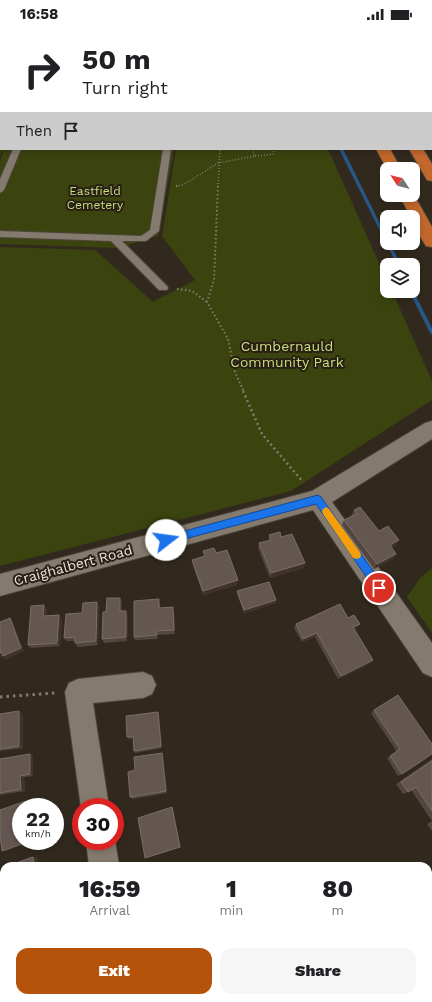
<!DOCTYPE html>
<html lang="en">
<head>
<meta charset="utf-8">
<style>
	body { margin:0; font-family:"Work Sans",sans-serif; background:#f6f6f6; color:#202124; height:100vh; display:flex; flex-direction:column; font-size:15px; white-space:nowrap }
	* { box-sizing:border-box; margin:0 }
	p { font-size:13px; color:#757577 }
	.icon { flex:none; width:22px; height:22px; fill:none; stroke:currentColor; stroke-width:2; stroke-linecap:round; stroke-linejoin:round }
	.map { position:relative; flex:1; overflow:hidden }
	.drawer { position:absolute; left:0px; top:834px; width:432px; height:140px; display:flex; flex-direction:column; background:#fff; border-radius:12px 12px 0 0; box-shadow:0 2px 6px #0003 }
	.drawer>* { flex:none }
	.banner { position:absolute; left:0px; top:0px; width:432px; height:122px; box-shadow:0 2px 6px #0003; background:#fff; color:#202124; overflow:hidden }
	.needle { width:26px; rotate:306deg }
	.fabs { position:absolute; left:380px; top:134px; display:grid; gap:8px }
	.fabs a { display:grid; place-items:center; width:40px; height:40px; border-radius:8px; background:#fff; box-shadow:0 2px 6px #0003; font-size:20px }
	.speed { position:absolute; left:12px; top:770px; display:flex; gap:8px; font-size:20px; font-weight:700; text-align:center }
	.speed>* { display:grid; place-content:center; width:52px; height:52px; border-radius:50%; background:#fff; box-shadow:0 2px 6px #0003; line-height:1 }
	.speed small { font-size:10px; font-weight:400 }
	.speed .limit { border:6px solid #d22; background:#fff; color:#111 }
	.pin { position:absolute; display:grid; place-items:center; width:34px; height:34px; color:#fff; margin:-17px; border:2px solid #fff; border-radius:50%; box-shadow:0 1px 4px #0007 }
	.me { position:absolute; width:44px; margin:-22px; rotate:75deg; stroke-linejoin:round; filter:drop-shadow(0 0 3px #0008) }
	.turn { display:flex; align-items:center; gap:14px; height:84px; padding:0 16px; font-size:18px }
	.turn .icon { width:52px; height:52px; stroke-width:2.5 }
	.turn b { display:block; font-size:28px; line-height:34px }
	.then { display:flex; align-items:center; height:38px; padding:0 16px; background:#0003; gap:8px; font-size:15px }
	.eta { display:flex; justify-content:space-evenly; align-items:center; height:68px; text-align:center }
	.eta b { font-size:24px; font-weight:800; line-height:28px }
	.button { display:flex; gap:8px; margin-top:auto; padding:8px 16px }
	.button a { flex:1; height:46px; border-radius:12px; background:#b45309; color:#fff; font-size:16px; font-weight:800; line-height:46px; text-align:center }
	.button a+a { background:#f6f6f6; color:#202124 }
	.status { display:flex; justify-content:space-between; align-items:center; height:28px; padding:0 20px; background:#fff; direction:ltr }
	.status svg { height:11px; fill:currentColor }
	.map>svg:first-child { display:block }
</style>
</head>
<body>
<div class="status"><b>16:58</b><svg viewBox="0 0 49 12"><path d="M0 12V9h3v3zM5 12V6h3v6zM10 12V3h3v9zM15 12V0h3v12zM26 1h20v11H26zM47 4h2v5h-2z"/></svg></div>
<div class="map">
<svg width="432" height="974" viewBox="0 0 432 974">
	<rect width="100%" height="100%" fill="#32291e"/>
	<g fill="#3b440f">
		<path d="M0,0h271v1h-270v120h2l-3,7z"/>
		<path d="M4,121h170l-16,87 -41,12 -117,-4v-83z"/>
		<path d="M176,121h152l59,132v10h5l40,90v19l-141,91 -291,75v-319l95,3 58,52 42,-22 -33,-44z"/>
		<path d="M432,540v65l-25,-36 14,-20z"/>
	</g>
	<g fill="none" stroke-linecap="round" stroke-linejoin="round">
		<g fill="#265788" fill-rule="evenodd">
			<rect x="297" y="0" width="4" height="1"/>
			<path d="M339,121h4l44,89v5h3l11,22h-4z"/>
			<path d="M413,262l19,38v7l-2,-2 -21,-42z"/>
		</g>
		<defs>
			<g id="service">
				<path d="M13,121h8l-17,41 -4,3v-14z"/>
				<path d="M163,121h8l-12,82 -13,10h-24l45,45 1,2 -1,2h-8l-48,-49 -111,-4v-6l141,5 9,-6z"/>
			</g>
			<g id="minor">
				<rect x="376" y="0" width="12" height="1"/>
				<rect x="431" y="76" width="1" height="9"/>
				<path d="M432,393v18l-100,63 100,141v34l-9,-4 -110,-163 -313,86v-22l312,-83 113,-68z"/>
				<path d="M143,644l9,4 4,9 -4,9 -9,4 -50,5 16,104h-28l-16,-115 4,-9 9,-4z"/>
				<path d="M115,812l4,26h-30l-3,-25h29z"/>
				<rect x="79" y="970" width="32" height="4"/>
			</g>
			<g id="motorway">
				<path d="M313,0h12l1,1h-12z"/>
				<rect x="340" y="0" width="12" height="1"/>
				<path d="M376,121h14l11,20h-14z"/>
				<path d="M409,121h14l9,15v17l-5,-1z"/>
				<path d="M413,165l19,34v20l-6,-1c-5,-8 -13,-20 -13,-29h-2l-12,-22h14z"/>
			</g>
		</defs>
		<use href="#service" stroke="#4b453b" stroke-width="2"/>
		<use href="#minor" stroke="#4b453b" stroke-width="2"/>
		<use href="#motorway" stroke="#4b453b" stroke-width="2"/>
		<g stroke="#837b72" stroke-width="1.5" stroke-dasharray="1 2" stroke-linecap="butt">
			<path d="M0,73l1,-2"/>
			<path d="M255,128l19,-2 -1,-5"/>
			<path d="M176,158l7,-1 35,-22 37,-7 -3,-7"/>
			<path d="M218,159l2,-38"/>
		</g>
		<g stroke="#837b72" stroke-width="2" stroke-dasharray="1.5 2.5" stroke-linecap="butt">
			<path d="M176,158h3"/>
			<path d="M218,158l-4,94 -7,22 21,37 7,33 9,20"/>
			<path d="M177,261l15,2 15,11"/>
		</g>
		<path stroke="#837b72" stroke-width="2.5" stroke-dasharray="2 3" stroke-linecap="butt" d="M243,363l19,43 41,48"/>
		<path stroke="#837b72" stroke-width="3" stroke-dasharray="2.5 4" stroke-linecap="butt" d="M0,669l55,-4"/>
		<use href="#service" fill="#857a6e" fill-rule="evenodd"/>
		<use href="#minor" fill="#857a6e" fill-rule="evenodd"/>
		<use href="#motorway" fill="#c2682c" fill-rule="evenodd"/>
	</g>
	<g fill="#534640">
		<path d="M354,482l42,35 -5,3 2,11 -19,10 -32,-44 2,-5 8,-4h-1z"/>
		<path d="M269,507l12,2 23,31 -34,10 -12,-30 1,-5 10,-2z"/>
		<path d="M203,523l13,2 22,27 -1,5 -34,10 -10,-30 -1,-5 12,-4z"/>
		<path d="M237,563l39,12 -32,10 -7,-19z"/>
		<path d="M120,570l2,4v9l6,4 -1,26 -23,2 -2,-4 4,-27z"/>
		<path d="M97,574l2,5 -1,38 -20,2 -3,-4v-2h-8l-3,-3 18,-25z"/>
		<path d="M160,576v4l14,4 1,22 -18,1 1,4 -23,1 -1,-3z"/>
		<path d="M44,577l3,5 -1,6 13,-1 3,4 -2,27 -29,2 -3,-3z"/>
		<path d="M296,596h64l-3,4 -3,1 16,35 -32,15 -23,-42 -13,5 -8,-14z"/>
		<path d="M374,682l58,34 -30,30 -4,2 -11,-18 10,-6 -26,-39z"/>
		<path d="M158,684l1,2 3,34 -27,5 -1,-2 -1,-13 -4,1 -2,-2z"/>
		<path d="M0,686h23v34l-23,3z"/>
		<path d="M162,725l1,2 4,38 -35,6 -2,-2 5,-27z"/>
		<path d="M33,727v21l-9,1 1,14 -25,4v-36z"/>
		<path d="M432,731v72l-5,-7 5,-3 -21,-31 -3,2 -5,2 -7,-10z"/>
	</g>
	<g fill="#3f332b">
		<path d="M399,512l-3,5 -9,5 3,-5z"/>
		<path d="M396,526l-3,5 -19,10 3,-5z"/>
		<path d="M305,535l-1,5 -34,10 1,-5z"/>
		<path d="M238,552l-1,5 -34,10v-4z"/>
		<path d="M120,570l2,4v13l-2,-4z"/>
		<path d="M276,572v3l-32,10v-3z"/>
		<path d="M97,574l2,5 -1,38 -2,-4z"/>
		<path d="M44,577l3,5 -1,10 -3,-4z"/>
		<path d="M173,579l1,5 1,22 -1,-4z"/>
		<path d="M126,583l2,4 -1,26 -1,-4z"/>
		<path d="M59,587l3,4 -2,27 -3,-3z"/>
		<path d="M10,590l3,4 11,29 -18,9 -3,-4 -3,2v-5z"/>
		<path d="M360,596l-3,4 -6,3 2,-4z"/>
		<path d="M317,605l-2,4 -13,5 1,-3z"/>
		<path d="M373,632l-3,4 -32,15 3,-3z"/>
		<path d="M19,683l4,3v34l-4,-2z"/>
		<path d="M158,684l1,2 3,34 -1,-2z"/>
		<path d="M162,725l1,2 4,38 -1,-2z"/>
		<path d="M30,726l3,1v21l-3,-2z"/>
		<path d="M20,748l4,1 1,14 -4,-2z"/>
		<path d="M26,773l3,1 1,5h-4z"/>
		<path d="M172,779l1,1 8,39 -36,11z"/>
		<path d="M30,813h4l-28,10h-4z"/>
		<path d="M33,829h4l1,9h-4z"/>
	</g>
	<g fill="#645751" stroke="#796d67">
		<path d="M360,479l19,24 9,-5 11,14 -9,5 6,9 -19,10 -33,-44 13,-6 -3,-4z"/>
		<path d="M280,504l1,5 11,-3 13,29 -34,10 -12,-30 12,-3 -2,-5z"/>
		<path d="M214,520l2,5 11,-3 11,30 -35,11 -11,-31 13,-4 -2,-5z"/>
		<path d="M269,554l7,18 -32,10 -7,-19z"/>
		<path d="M107,570h13v13h6v26l-24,2 1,-27h3z"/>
		<path d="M159,571v9l14,-1 1,23 -18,1 1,4 -23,2v-36z"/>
		<path d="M97,574l-1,39 -21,2v-6l-11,1 2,-24 16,-1 1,-10z"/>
		<path d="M340,576l8,14 6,-3 6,9 -7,3 20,33 -32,16 -24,-43 -14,6 -7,-15z"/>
		<path d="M44,577l-1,11 16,-1 -2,28 -29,2 3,-39z"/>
		<path d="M10,590l11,30 -18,8 -2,-4 -1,1v-31z"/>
		<path d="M398,667l34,49v10l-30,20 -12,-18 10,-7 -26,-39z"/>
		<path d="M19,683v35l-19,3v-35z"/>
		<path d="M158,684l3,34 -27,5 -1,-15 -6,1 -1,-21z"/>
		<path d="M162,725l4,38 -36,6 -2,-25 7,-2 -1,-13z"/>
		<path d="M30,726v20l-10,2 1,13 -21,4v-34z"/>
		<path d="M432,733v50l-16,-24 -8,5 -7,-10z"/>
		<path d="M26,773v6h-5v34h9l-28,10 -2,-15v-26z"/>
		<path d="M172,779l8,40 -35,11 -7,-40z"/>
		<path d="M33,829l1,9h-27z"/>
		<path d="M3,839h1v10z"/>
		<rect x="0" y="911" width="4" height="43"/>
		<rect x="151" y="970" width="39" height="4"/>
	</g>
	<path fill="#1a73e8" stroke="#114b97" d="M318,467l3,2 62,88 1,3 -1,3 -4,1 -3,-1 -60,-87 -150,40 -3,-1 -1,-3 1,-3 3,-1z"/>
	<path fill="#f59e0b" d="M326,479l3,2 31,43 1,3 -1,3 -4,1 -3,-1 -30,-44 -1,-3 1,-2z"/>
	<g text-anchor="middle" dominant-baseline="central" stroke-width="4" stroke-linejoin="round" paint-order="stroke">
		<g font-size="12" fill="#cadf7d" stroke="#281f15">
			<text x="95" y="163">Eastfield<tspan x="95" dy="14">Cemetery</tspan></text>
		</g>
		<g font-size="14" fill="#cadf7d" stroke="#281f15">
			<text x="287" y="318">Cumbernauld<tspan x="287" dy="16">Community Park</tspan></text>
		</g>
		<g font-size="14" fill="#ebe5de" stroke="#281f15">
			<text transform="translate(73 537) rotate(-15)">Craighalbert Road</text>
		</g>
	</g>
</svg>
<div class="fabs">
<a><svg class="needle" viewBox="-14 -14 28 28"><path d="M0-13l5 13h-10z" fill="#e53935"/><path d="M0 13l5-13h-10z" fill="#757577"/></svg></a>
<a><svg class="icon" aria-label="sound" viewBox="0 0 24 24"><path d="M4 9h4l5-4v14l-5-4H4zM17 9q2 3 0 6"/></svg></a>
<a><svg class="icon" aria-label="layers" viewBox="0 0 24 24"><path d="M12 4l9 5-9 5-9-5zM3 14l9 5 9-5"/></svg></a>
</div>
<div class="speed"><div>22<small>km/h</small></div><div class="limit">30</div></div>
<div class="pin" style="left:379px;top:560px;background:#d93025"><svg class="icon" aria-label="arrive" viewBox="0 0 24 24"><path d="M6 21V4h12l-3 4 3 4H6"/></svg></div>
<svg class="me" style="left:166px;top:512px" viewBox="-20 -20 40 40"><circle r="19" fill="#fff"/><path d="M0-13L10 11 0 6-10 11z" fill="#1a73e8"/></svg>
<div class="banner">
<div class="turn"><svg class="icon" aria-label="right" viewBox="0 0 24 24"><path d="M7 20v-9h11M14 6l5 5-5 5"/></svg><div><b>50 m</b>Turn right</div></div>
<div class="then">Then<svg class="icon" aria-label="arrive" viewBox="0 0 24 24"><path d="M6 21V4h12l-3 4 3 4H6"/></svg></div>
</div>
<section class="drawer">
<div class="eta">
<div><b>16:59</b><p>Arrival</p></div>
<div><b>1</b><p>min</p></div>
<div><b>80</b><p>m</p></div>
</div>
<div class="button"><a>Exit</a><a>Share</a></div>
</section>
</div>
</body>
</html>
